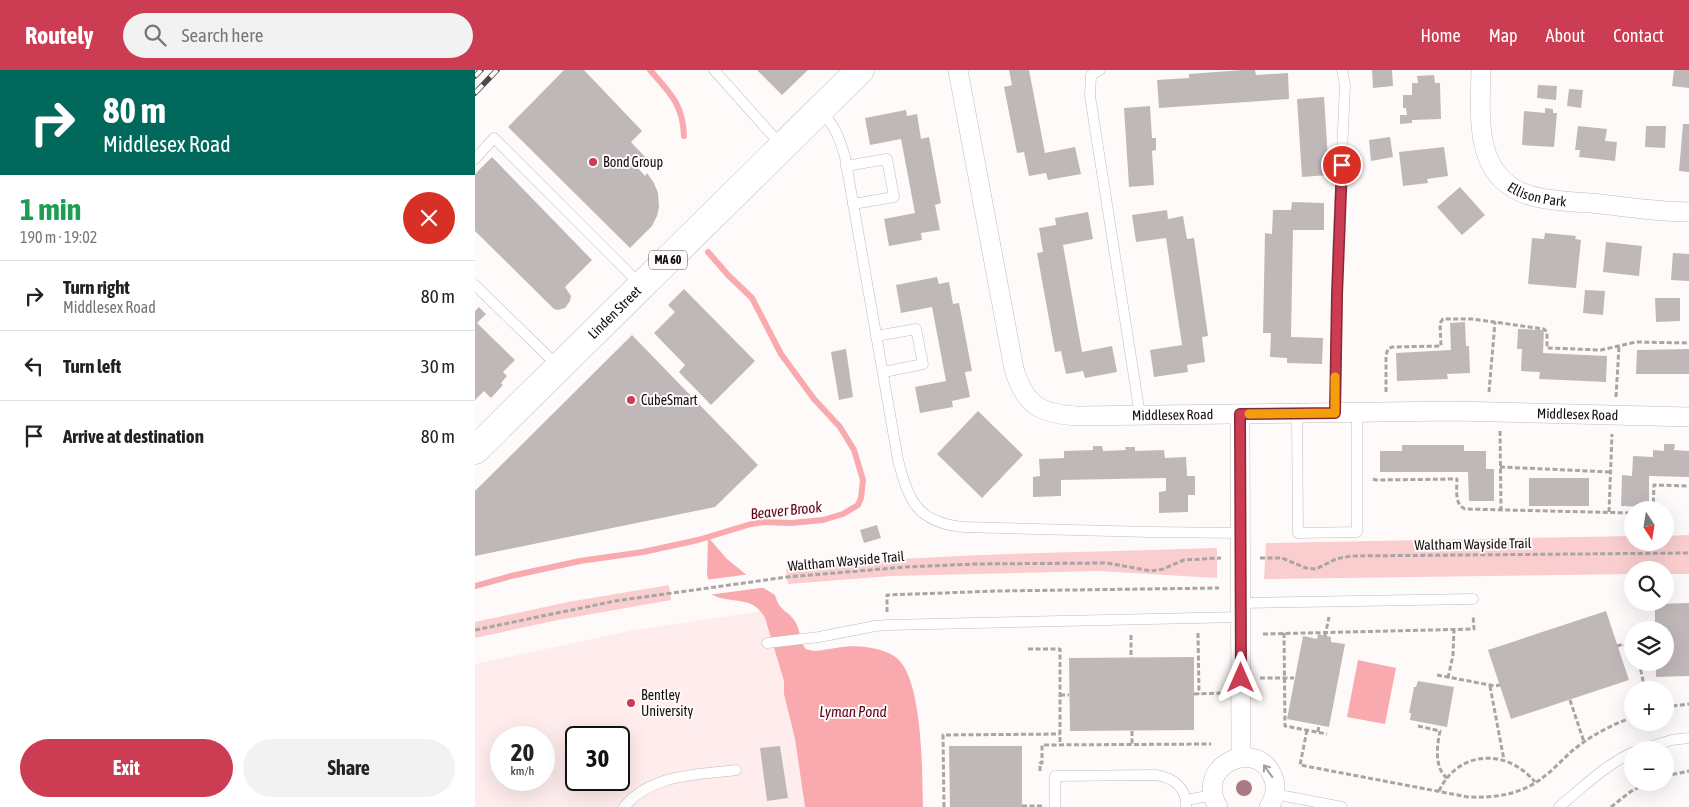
<!DOCTYPE html>
<html lang="en">
<head>
<meta charset="utf-8">
<style>
	body { margin:0; font-family:"Asap Condensed",sans-serif; background:#f2f2f2; color:#222; height:100vh; display:flex; flex-direction:column; font-size:19px; white-space:nowrap }
	* { box-sizing:border-box; margin:0 }
	p { font-size:16px; color:#767676 }
	.icon { flex:none; width:28px; height:28px; fill:none; stroke:currentColor; stroke-width:2; stroke-linecap:round; stroke-linejoin:round }
	.map { position:relative; flex:1; overflow:hidden }
	.drawer { display:flex; flex-direction:column; background:#fff; width:475px }
	.drawer>* { flex:none }
	.top-card { background:#00695c; color:#fff; overflow:hidden }
	.needle { width:32px; rotate:168deg }
	.controls { position:absolute; left:1149px; top:431px; display:grid; gap:10px }
	.controls a { display:grid; place-items:center; width:50px; height:50px; border-radius:50%; background:#fff; box-shadow:0 5px 20px #0002; font-size:25px }
	.speed { position:absolute; left:15px; top:656px; display:flex; gap:10px; font-size:25px; font-weight:700; text-align:center }
	.speed>* { display:grid; place-content:center; width:65px; height:65px; border-radius:50%; background:#fff; box-shadow:0 5px 20px #0002; line-height:1 }
	.speed small { font-size:12px; font-weight:400 }
	.speed .limit { border:2px solid #111; border-radius:8px; background:#fff; color:#111 }
	.pin { position:absolute; display:grid; place-items:center; width:42px; height:42px; color:#fff; margin:-21px; border:2px solid #fff; border-radius:50%; box-shadow:0 1px 5px #0007 }
	.me { position:absolute; width:55px; margin:-28px; rotate:0deg; stroke-linejoin:round; filter:drop-shadow(0 0 4px #0008) }
	.turn { display:flex; align-items:center; gap:18px; height:105px; padding:0 20px; font-size:22px }
	.turn .icon { width:65px; height:65px; stroke-width:2.5 }
	.turn b { display:block; font-size:35px; line-height:42px }
	.round { display:grid; place-items:center; flex:none; width:52px; height:52px; border-radius:26px; background:#f2f2f2 }
	.summary { display:flex; align-items:center; justify-content:space-between; height:85px; padding:0 20px }
	h1 { font-size:30px; font-weight:700; line-height:38px; color:#1e9e55 }
	.button { display:flex; gap:10px; margin-top:auto; padding:10px 20px }
	.button a { flex:1; height:58px; border-radius:30px; background:#cc3c52; color:#fff; font-size:20px; font-weight:700; line-height:58px; text-align:center }
	.button a+a { background:#f2f2f2; color:#222 }
	ul { padding:0; list-style:none }
	li { display:flex; align-items:center; gap:15px; height:70px; padding:0 20px; border-top:1px solid #e0e0e0 }
	li div { flex:1 }
	li b { display:block; font-size:19px }
	li em { font-style:normal }
	header { display:flex; align-items:center; gap:30px; box-sizing:border-box; height:70px; padding:0 25px; background:#cc3c52; color:#fff }
	header strong { font-size:24px }
	nav { display:flex; gap:28px; margin-inline-start:auto; font-size:18px }
	.search { width:350px; height:45px; background:#f2f2f2; display:flex; align-items:center; gap:12px; box-sizing:border-box; padding:0 18px; border-radius:28px; color:#767676; font-size:19px }
	main { display:flex; flex:1; min-height:0 }
	.map>svg:first-child { display:block }
</style>
</head>
<body>
<header>
<strong>Routely</strong>
<div class="search"><svg class="icon" aria-label="search" viewBox="0 0 24 24"><circle cx="10" cy="10" r="6"/><path d="M15 15l6 6"/></svg>Search here</div>
<nav><a>Home</a><a>Map</a><a>About</a><a>Contact</a></nav>
</header>
<main>
<section class="drawer">
<div class="top-card">
<div class="turn"><svg class="icon" aria-label="right" viewBox="0 0 24 24"><path d="M7 20v-9h11M14 6l5 5-5 5"/></svg><div><b>80 m</b>Middlesex Road</div></div>
</div>
<div class="summary"><div><h1>1 min</h1><p>190 m · 19:02</p></div><a class="round" style="background:#d93025;color:#fff"><svg class="icon" aria-label="close" viewBox="0 0 24 24"><path d="M6 6l12 12M18 6L6 18"/></svg></a></div>
<ul>
<li><svg class="icon" aria-label="right" viewBox="0 0 24 24"><path d="M7 20v-9h11M14 6l5 5-5 5"/></svg><div><b>Turn right</b><p>Middlesex Road</p></div><em>80 m</em></li>
<li><svg class="icon" aria-label="left" viewBox="0 0 24 24"><path d="M17 20v-9H6M10 6l-5 5 5 5"/></svg><div><b>Turn left</b></div><em>30 m</em></li>
<li><svg class="icon" aria-label="arrive" viewBox="0 0 24 24"><path d="M6 21V4h12l-3 4 3 4H6"/></svg><div><b>Arrive at destination</b></div><em>80 m</em></li>
</ul>
<div class="button"><a>Exit</a><a>Share</a></div>
</section>
<div class="map">
<svg width="1214" height="737" viewBox="0 0 1214 737">
	<rect width="100%" height="100%" fill="#fffafa"/>
	<path fill="#ffedee" fill-rule="evenodd" d="M287,541l3,7 19,63v13l11,45 10,68h-330v-143l159,-34zM26,668h43v42h-43zM101,668h43v42h-43z"/>
	<g fill="#facdcf">
		<path d="M1214,465v39h-24v-4h-32l-1,4 -368,5 2,-36 366,-7 1,6h32v-6z"/>
		<path d="M742,478v30l-119,-7 -207,5 -103,8 -2,-15c143,-16 287,-16 431,-21z"/>
		<path d="M194,515l2,15 -113,20 -83,18v-16l93,-20z"/>
	</g>
	<g fill="#f8aaae">
		<path d="M233,467l19,22 32,26 16,10c5,18 14,15 21,28 5,9 3,19 10,26 10,4 20,0 30,-1 10,-2 20,-2 30,-1 11,2 23,4 32,12 25,24 24,113 25,148h-118l-10,-68 -11,-45v-13l-19,-63c-12,-24 -36,-13 -54,-24l-4,-20z"/>
		<path d="M883,590l38,8 -11,56 -38,-7z"/>
	</g>
	<path fill="#fffafa" d="M276,504l10,9 7,4 -60,8 -3,-15z"/>
	<g fill="none" stroke-linecap="round" stroke-linejoin="round">
		<g stroke="#f8aaae" stroke-width="6">
			<path d="M175,0c20,23 33,34 34,66"/>
			<path d="M0,516l36,-10 69,-15 63,-9 55,-12 53,-16 13,-2 27,1 32,-3 20,-6 15,-9 3,-7 2,-18 -9,-30 -14,-23 -26,-28 -33,-45 -29,-56 -24,-23 -20,-23"/>
		</g>
	</g>
	<g fill="#c0b8b8">
		<path d="M89,0h20l58,61 -11,11 15,16 -9,9 8,9 2,-3 7,10 4,10 1,14 -2,9 -5,10 -22,22 -122,-121z"/>
		<path d="M282,0h51l-26,25z"/>
		<path d="M534,0h20l16,83 30,-6 6,27 -33,6 -2,-7 -17,3 -5,-24 -7,1 -13,-66 8,-2z"/>
		<path d="M768,0h12l1,5 32,-2 1,26 -130,9 -2,-28 32,-2v-4z"/>
		<path d="M897,0h20l1,16 -20,2z"/>
		<path d="M1199,0h15v18l-17,-2z"/>
		<path d="M959,5l1,8h5l1,36 -29,1v3l-12,1v-9h7l-1,-7h-3v-13h9v-12h6l-1,-7z"/>
		<path d="M1063,15l19,1 -1,14 -19,-2z"/>
		<path d="M1094,19l14,1 -2,18 -14,-2z"/>
		<path d="M849,27l5,78 -27,2 -5,-78z"/>
		<path d="M675,36l2,32h4v12l-4,1 2,34 -25,2 -5,-79z"/>
		<path d="M1070,38l8,1v4h4l-3,34 -32,-2 2,-34 21,2z"/>
		<path d="M431,40l1,6 10,-2 4,25 8,-2 12,66 -6,2 5,25 -19,3 1,7 -33,6 -5,-27 31,-6 -14,-74 -31,6 -5,-27z"/>
		<path d="M1208,54h6v48l-10,-1z"/>
		<path d="M1103,56l29,3 -2,12 12,1 -2,19 -36,-4 1,-7h-5z"/>
		<path d="M1171,56h20l-1,22 -20,-1z"/>
		<path d="M915,67l3,20 -22,4 -2,-21z"/>
		<path d="M969,77l4,29 -21,3 1,4 -25,3 -4,-34z"/>
		<path d="M17,87l100,103 -27,27 6,9 -1,5 -5,7 -7,2 -4,-1 -79,-78v-57z"/>
		<path d="M985,117l25,28 -23,20 -25,-28z"/>
		<path d="M817,132l32,1v27h-31l-2,107 32,1 -1,26 -35,-1v-5l-17,-1 1,-24h-8l2,-100 7,1 1,-24h18z"/>
		<path d="M692,140l1,9 15,-3 4,23 7,-1 14,98 -6,1 3,25 -18,3 1,7 -34,5 -4,-27 32,-5 -16,-107 -30,4 -4,-27z"/>
		<path d="M613,142l5,27 -30,6 19,107 30,-6 5,26 -32,6 -2,-7 -17,3 -5,-23 -6,1 -18,-99 6,-1 -4,-24 17,-3 -1,-7z"/>
		<path d="M1070,163l31,3 -1,3 6,1 -5,48 -48,-4 4,-46 12,1z"/>
		<path d="M1131,172l36,4 -3,30 -36,-4z"/>
		<path d="M1198,183l16,1v27l-18,-1z"/>
		<path d="M462,207l2,7 10,-2 4,22 6,-1 13,68 -7,1 5,25 -18,4 1,6 -33,6 -5,-26 31,-6 -14,-74 -31,6 -5,-28z"/>
		<path d="M209,219l71,72 -44,44 -32,-33 6,-7 -31,-32 21,-21 -7,-7z"/>
		<path d="M1110,220l20,1 -2,24 -20,-2z"/>
		<path d="M1180,228h25v23l-24,1z"/>
		<path d="M4,237l7,7 -9,9 38,37 -12,12 4,4 -6,7 2,2 -12,13 -7,-7 -9,9v-89z"/>
		<path d="M990,252l1,24h3l1,27 -23,1 1,5 -51,2 -1,-28 55,-3 -1,-27z"/>
		<path d="M1043,259l26,1 -1,23 64,3 -1,26 -67,-3 1,-7 -19,-1 1,-22h-5z"/>
		<path d="M157,265l126,130 -43,42 -240,49v-65z"/>
		<path d="M371,279l7,48 -14,3 -8,-48z"/>
		<path d="M1214,279v25h-53l1,-24z"/>
		<path d="M503,341l45,44 -41,43 -45,-44z"/>
		<path d="M1189,374h11l-1,6 15,1v26l-40,-1v31l-28,-1 1,-31 10,1 1,-20 20,1v-7l11,1z"/>
		<path d="M927,375h62v6h22v18h8v32h-25l-1,-29h-88v-21h22z"/>
		<path d="M618,376h9l1,5 23,-1 -1,-3h10v4l29,-1 1,8 21,-1 1,19h8v19h-7v17l-29,1v-21l7,-1v-13l-105,2v16l-28,1v-20l7,-1 -1,-17 25,-1v-7l29,-1z"/>
		<rect x="1054" y="408" width="60" height="28"/>
		<path d="M402,455l4,13 -17,5 -4,-13z"/>
		<path d="M1214,533v73l-33,1v-15h9v-32h-10v-26z"/>
		<path d="M1131,541l23,69 -118,39 -23,-69z"/>
		<path d="M843,564l13,3v5l14,2 -16,83 -42,-8 16,-83 14,3z"/>
		<path d="M719,587v73l-124,1 -1,-73z"/>
		<path d="M943,611l36,6 -7,40 -37,-7 1,-7h-2l5,-26h2z"/>
		<path d="M305,676l8,52 -21,3 -7,-53z"/>
		<path d="M474,676h73v61h-72z"/>
	</g>
	<g fill="none" stroke-linecap="round" stroke-linejoin="round">
		<defs>
			<g id="service">
				<path d="M239,0l68,76"/>
				<path d="M625,0l-9,5 -1,21 50,319"/>
				<path d="M345,40c14,14 20,29 25,47l53,303c11,41 19,63 66,67l185,5 92,1"/>
				<path d="M0,89l19,-21 147,147"/>
				<path d="M371,96l41,-7 7,38 -41,7"/>
				<path d="M0,215l83,81"/>
				<path d="M401,266l40,-7 7,35 -39,8"/>
				<path d="M822,343l1,120 59,-1v-120"/>
				<path d="M860,343l3,-169 7,-159 -3,-15"/>
				<path d="M766,533l232,-4"/>
				<path d="M292,573l52,-6 56,-11 13,-1 353,-8"/>
				<path d="M1164,680l33,-10 17,-2"/>
				<path d="M799,724l68,13"/>
				<path d="M711,730l27,-5"/>
				<path d="M149,737c27,-33 72,-32 112,-37"/>
				<path d="M580,737v-31l101,-1c18,3 31,13 30,32"/>
				<path d="M1084,737c24,-20 45,-41 74,-55"/>
			</g>
			<g id="minor">
				<path id="s1" d="M483,0l56,299c11,37 27,45 64,47l375,-5 236,6"/>
				<path id="s2" d="M1006,0c-1,48 -8,110 51,126 19,5 39,6 58,7 32,3 66,9 99,9"/>
				<path d="M765,344l1,343"/>
				<path d="M743,737c-25,-41 39,-71 55,-30 4,10 2,21 -4,30"/>
			</g>
			<g id="primary">
				<path id="s3" d="M0,380l385,-380"/>
			</g>
		</defs>
		<use href="#service" stroke="#c2baba" stroke-width="11"/>
		<use href="#minor" stroke="#c2baba" stroke-width="20"/>
		<use href="#primary" stroke="#c2baba" stroke-width="29"/>
		<g stroke="#a9a5a5" stroke-width="3" stroke-dasharray="5 2.5" stroke-linecap="butt">
			<path d="M911,322v-37l2,-6 4,-2 49,-1 -1,-23 3,-4h29l72,10 3,3v16l54,2 35,-8 53,1"/>
			<path d="M1014,322l6,-70"/>
			<path d="M1141,327l3,-51"/>
			<path d="M1025,361l1,79"/>
			<path d="M1025,397l111,5"/>
			<path d="M898,409l3,1 81,-1c0,10 -3,25 8,30l168,4"/>
			<path d="M1178,440l1,-25 35,1"/>
			<path d="M1134,442l3,-78"/>
			<path d="M785,488h22l24,10 10,1 20,-10 15,-3 338,-3"/>
			<path d="M412,542v-17l110,-4 222,-3"/>
			<path d="M0,560l140,-29 172,-24 118,-10 70,-3 132,-1 44,8 12,-2 21,-9 37,-2"/>
			<path d="M723,563l1,61"/>
			<path d="M809,563l1,93 42,8"/>
			<path d="M788,564l211,-5 -1,-14"/>
			<path d="M656,565v23"/>
			<path d="M850,566l4,-19"/>
			<path d="M1142,576l7,-2 9,8"/>
			<path d="M553,579h32v96"/>
			<path d="M1164,592l6,28"/>
			<path d="M962,605l58,11 5,-1"/>
			<path d="M785,608h34"/>
			<path d="M973,608l5,-23 1,-25"/>
			<path d="M1015,616l14,74"/>
			<path d="M719,624l29,-1"/>
			<path d="M585,625h9"/>
			<path d="M1095,630l14,42"/>
			<path d="M1190,637l24,-3"/>
			<path d="M943,656l22,5c-3,14 -6,37 7,47"/>
			<path d="M832,660l-7,35 168,32c26,1 51,-2 73,-18 11,-8 21,-19 31,-28 18,-15 39,-26 61,-34"/>
			<path d="M657,661v14"/>
			<path d="M843,662l1,-7"/>
			<path d="M565,701v-8h2v-18l169,-1"/>
			<path d="M1190,706l24,-5"/>
			<path d="M964,721c19,-41 68,-43 96,-9"/>
			<path d="M547,736h20"/>
			<path d="M469,737l-1,-72 117,-1"/>
			<path d="M1136,737l19,-15 18,-10"/>
		</g>
		<use href="#service" stroke="#fff" stroke-width="10"/>
		<use href="#minor" stroke="#fff" stroke-width="19"/>
		<use href="#primary" stroke="#fff" stroke-width="28"/>
		<defs>
			<g id="rail">
				<path d="M0,6l6,-6"/>
				<path d="M0,23l22,-23"/>
			</g>
		</defs>
		<use href="#rail" stroke="#4c4949" stroke-width="5.5"/>
		<use href="#rail" stroke="#fffafa" stroke-width="4" stroke-dasharray="11" stroke-linecap="butt"/>
	</g>
	<circle fill="#ab7b84" cx="769" cy="718" r="8"/>
	<defs><path id="oneway-shaft" d="M-6 0H5M1.5-3L5.5 0L1.5 3" fill="none" stroke-width="1.6" stroke-linecap="round" stroke-linejoin="round" transform="scale(1.25)"/></defs>
	<use stroke="#a09f9f" href="#oneway-shaft" transform="translate(793 701) rotate(-125)"/>
	<g fill="none" stroke-linecap="round" stroke-linejoin="round">
		<defs>
			<path id="route" d="M766,608l-1,-264 95,-1 2,-118 5,-130"/>
		</defs>
		<use href="#route" stroke="#852735" stroke-width="12"/>
		<use href="#route" stroke="#cc3c52" stroke-width="9"/>
		<path stroke="#f59e0b" stroke-width="9" d="M774,344l86,-1v-36"/>
	</g>
	<g fill="#cc3c52" stroke="#fffafa" stroke-width="2">
		<circle cx="118" cy="92" r="5"/>
		<circle cx="156" cy="330" r="5"/>
		<circle cx="156" cy="633" r="5"/>
	</g>
	<g text-anchor="middle" dominant-baseline="central" stroke-width="4" stroke-linejoin="round" paint-order="stroke">
		<rect fill="#fffafa" stroke="#595656" stroke-width="1" x="174" y="180.5" width="38" height="19" rx="4"/>
		<g font-size="12" font-weight="bold" fill="#121010">
			<text x="193" y="190">MA 60</text>
		</g>
		<g font-size="14" fill="#121010" stroke="#fffafa" text-anchor="start">
			<text x="128" y="92">Bond Group</text>
			<text x="166" y="330">CubeSmart</text>
			<text x="166" y="625">Bentley<tspan x="166" dy="16">University</tspan></text>
		</g>
		<g font-size="14" fill="#121010" stroke="#fffafa">
			<text stroke="none"><textPath href="#s2" startOffset="154">Ellison Park</textPath></text>
			<text stroke="none"><textPath href="#s3" startOffset="196">Linden Street</textPath></text>
			<text stroke="none"><textPath href="#s1" startOffset="891">Middlesex Road</textPath></text>
			<text stroke="none"><textPath href="#s1" startOffset="486">Middlesex Road</textPath></text>
			<text transform="translate(998 474) rotate(-1)">Waltham Wayside Trail</text>
			<text transform="translate(371 491) rotate(-5)">Waltham Wayside Trail</text>
		</g>
		<g font-size="15" font-style="italic" fill="#5b0419" stroke="#fffafa">
			<text transform="translate(311 440) rotate(-6)">Beaver Brook</text>
			<text x="378" y="641">Lyman Pond</text>
		</g>
	</g>
</svg>
<div class="controls">
<a><svg class="needle" viewBox="-14 -14 28 28"><path d="M0-13l5 13h-10z" fill="#e53935"/><path d="M0 13l5-13h-10z" fill="#767676"/></svg></a>
<a><svg class="icon" aria-label="search" viewBox="0 0 24 24"><circle cx="10" cy="10" r="6"/><path d="M15 15l6 6"/></svg></a>
<a><svg class="icon" aria-label="layers" viewBox="0 0 24 24"><path d="M12 4l9 5-9 5-9-5zM3 14l9 5 9-5"/></svg></a>
<a>+</a>
<a>−</a>
</div>
<div class="speed"><div>20<small>km/h</small></div><div class="limit">30</div></div>
<div class="pin" style="left:867px;top:95px;background:#d93025"><svg class="icon" aria-label="arrive" viewBox="0 0 24 24"><path d="M6 21V4h12l-3 4 3 4H6"/></svg></div>
<svg class="me" style="left:766px;top:608px" viewBox="-20 -20 40 40"><path d="M0-17L14 15 0 8-14 15z" fill="#cc3c52" stroke="#fff" stroke-width="4"/></svg>
</div>
</main>
</body>
</html>
